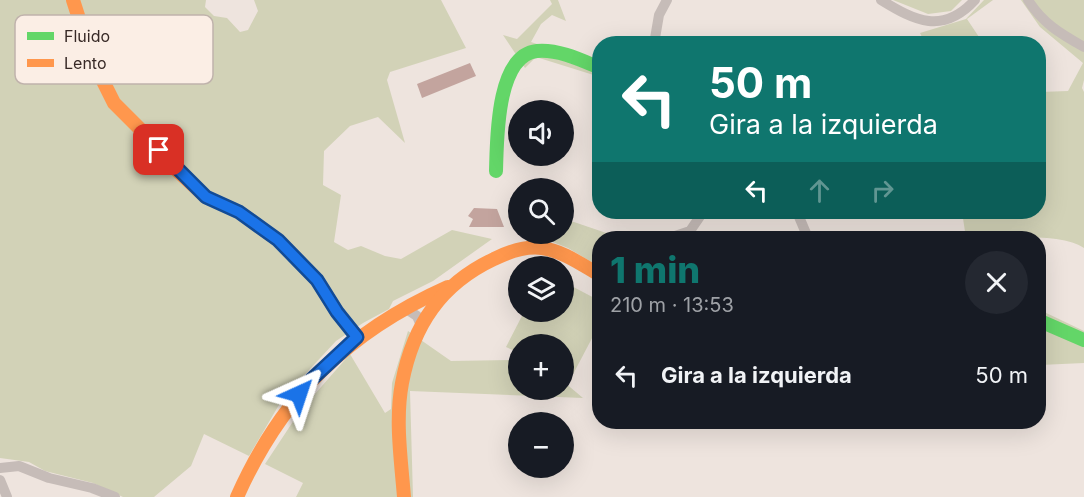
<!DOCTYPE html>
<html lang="es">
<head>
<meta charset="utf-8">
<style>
	body { margin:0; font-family:Inter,sans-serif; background:#242831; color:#f1f3f6; height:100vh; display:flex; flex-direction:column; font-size:22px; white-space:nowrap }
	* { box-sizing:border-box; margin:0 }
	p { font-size:20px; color:#9ea1a6 }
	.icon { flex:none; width:33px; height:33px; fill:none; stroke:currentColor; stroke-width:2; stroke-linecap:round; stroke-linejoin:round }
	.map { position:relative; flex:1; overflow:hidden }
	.details { position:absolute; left:592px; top:231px; width:454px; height:198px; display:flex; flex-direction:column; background:#171b24; border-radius:24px; box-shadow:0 6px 24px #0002 }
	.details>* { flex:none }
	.banner { position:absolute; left:592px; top:36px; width:454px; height:183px; border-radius:24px; box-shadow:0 6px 24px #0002; background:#0f766e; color:#fff; overflow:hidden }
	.buttons { position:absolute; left:508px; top:100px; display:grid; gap:12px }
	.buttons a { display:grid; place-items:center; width:66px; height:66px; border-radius:50%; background:#171b24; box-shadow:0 6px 24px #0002; font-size:30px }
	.pin { position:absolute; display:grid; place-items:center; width:51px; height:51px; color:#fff; margin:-26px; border-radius:12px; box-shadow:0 3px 9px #0006 }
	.me { position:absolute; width:66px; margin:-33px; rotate:42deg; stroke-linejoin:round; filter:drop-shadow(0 0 4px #0008) }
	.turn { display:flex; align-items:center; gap:21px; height:126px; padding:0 18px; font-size:27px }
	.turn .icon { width:78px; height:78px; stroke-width:2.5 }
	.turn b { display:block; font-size:42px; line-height:51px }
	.lanes { display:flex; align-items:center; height:57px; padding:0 18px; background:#0003; justify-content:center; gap:30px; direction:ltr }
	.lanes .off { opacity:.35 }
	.round { display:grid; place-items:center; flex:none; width:63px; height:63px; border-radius:32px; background:#242831 }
	.summary { display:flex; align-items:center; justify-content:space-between; height:102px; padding:0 18px }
	h1 { font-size:36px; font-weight:800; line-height:45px; color:#0f766e }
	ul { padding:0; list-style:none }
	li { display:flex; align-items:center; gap:18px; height:84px; padding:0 18px }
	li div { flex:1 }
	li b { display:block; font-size:22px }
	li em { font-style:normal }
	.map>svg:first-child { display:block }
</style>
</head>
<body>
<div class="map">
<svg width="1084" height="497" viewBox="0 0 1084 497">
	<rect width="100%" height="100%" fill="#eee4de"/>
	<g fill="#d2d2b7">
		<path d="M0,0h206l-1,7 9,9 13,2 13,14 8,-2 10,-19 -4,-11h187l25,48 -76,24 -3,8 18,63 -27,-26 -28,9 -26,25 -1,34 18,10 -7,47 14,8 13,-4 24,10 16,3 51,-29 40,9 -59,42 -40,20 -4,8 -26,14 -27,18 -53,57 -34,58 -45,-22 -13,32 -37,31h-31l-30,-14 -48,-12 -16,-9 -29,-4z"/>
		<path d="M550,0h8l8,21 -14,-6 -11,9 -10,18 69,23v12l-64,-20 -11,11 -22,-33 14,4 35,-35z"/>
		<path d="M893,0h69l-11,11 -23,3z"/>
		<path d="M984,0h9l-26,19 16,24h-58l-5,-10 46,-14z"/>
		<path d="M1021,0h63v80l-2,8 2,4v156c-21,-16 -90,-10 -118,-10l-4,-26h78v-120l28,-1 15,-28 -43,-36z"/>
		<path d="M564,220l10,2 47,16h-21v29l-32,-19 -28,-11 1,-3h23z"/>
		<path d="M564,282l36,19v22l-30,57 -6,-4v-31h-45v8l-13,-6 18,-35h40z"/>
		<path d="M1040,310l44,21v32l-44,2z"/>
		<path d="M408,331l43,30 61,-1 7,3v27h45v-8l19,16 -173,-7 3,106h-117l7,-14 -38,-19 35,-53 50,-57 35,59 6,-4 1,-26z"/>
	</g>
	<g fill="#c3a49e">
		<path d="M470,63l6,13 -54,22 -5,-14z"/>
		<path d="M474,208l23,1 7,18h-35l4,-8 -5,-3z"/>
	</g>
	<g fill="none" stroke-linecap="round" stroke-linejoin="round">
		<g stroke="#c6bcb8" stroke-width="10">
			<path d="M881,0c34,21 62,35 94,0"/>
			<path d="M1028,0c14,23 33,34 56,47"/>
			<path d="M654,44l5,-29 8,-15"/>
			<path d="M730,212l10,2 44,-2"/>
			<path d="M797,212l11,26"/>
			<path d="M669,238l21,-7 13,-19"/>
			<path d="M405,308l12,8 5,12"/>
			<path d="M0,468l19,-2 30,12 43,10 23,9"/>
			<path d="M0,480l7,17"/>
		</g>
		<g stroke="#63d668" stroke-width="14">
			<path d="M496,171c1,-30 0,-116 41,-120 21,-2 44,9 63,17"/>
			<path d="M1040,321l44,19"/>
		</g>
		<g stroke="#ff974d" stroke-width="14">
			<path d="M73,0l19,59 22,44 33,33 23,28 36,33 33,15 39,28 39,40 20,32 20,25"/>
			<path d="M237,497c45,-101 110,-165 211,-210"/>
			<path d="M404,497c-3,-38 -9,-77 -2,-114 11,-58 39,-99 92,-124 14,-7 32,-13 48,-11 21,3 40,17 58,27"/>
		</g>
	</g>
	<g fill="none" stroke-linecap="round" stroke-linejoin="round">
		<defs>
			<path id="route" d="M159,150l47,47 33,15 39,28 39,40 20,32 20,25 -45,42 -13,15"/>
		</defs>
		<use href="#route" stroke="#114b97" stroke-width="15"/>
		<use href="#route" stroke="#1a73e8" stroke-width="10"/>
	</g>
	<rect x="15" y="15" width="198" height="69" rx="9" fill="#fbeee5" stroke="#c0b3ac" stroke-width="1.5"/>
	<rect x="27" y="32" width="27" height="8" fill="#63d668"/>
	<rect x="27" y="59" width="27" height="8" fill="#ff974d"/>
	<g font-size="16" fill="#372926">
		<text x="64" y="42">Fluido</text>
		<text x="64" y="69">Lento</text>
	</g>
</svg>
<div class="buttons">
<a><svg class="icon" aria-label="sound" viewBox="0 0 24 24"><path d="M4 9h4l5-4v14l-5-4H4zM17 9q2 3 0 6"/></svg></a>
<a><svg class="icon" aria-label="search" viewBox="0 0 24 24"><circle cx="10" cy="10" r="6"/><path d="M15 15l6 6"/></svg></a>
<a><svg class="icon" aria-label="layers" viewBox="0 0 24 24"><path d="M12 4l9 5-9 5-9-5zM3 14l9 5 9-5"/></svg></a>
<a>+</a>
<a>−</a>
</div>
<div class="pin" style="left:159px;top:150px;background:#d93025"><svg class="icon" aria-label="arrive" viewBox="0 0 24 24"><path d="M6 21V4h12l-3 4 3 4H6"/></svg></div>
<svg class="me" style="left:299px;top:394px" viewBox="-20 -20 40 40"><path d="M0-17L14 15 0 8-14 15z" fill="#1a73e8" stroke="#fff" stroke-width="4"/></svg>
<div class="banner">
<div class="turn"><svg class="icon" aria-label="left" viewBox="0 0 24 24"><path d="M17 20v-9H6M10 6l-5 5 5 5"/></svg><div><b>50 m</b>Gira a la izquierda</div></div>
<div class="lanes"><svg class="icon" aria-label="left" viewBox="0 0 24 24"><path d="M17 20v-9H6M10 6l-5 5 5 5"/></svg><svg class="icon off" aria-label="ahead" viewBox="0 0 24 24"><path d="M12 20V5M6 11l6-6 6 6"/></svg><svg class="icon off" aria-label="right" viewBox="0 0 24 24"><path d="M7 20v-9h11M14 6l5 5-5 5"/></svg></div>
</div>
<section class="details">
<div class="summary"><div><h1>1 min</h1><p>210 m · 13:53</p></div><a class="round"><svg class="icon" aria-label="close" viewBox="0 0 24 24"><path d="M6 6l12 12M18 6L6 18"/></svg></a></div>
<ul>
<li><svg class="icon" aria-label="left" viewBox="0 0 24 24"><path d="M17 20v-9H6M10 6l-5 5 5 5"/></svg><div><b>Gira a la izquierda</b></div><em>50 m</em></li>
</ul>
</section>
</div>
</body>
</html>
